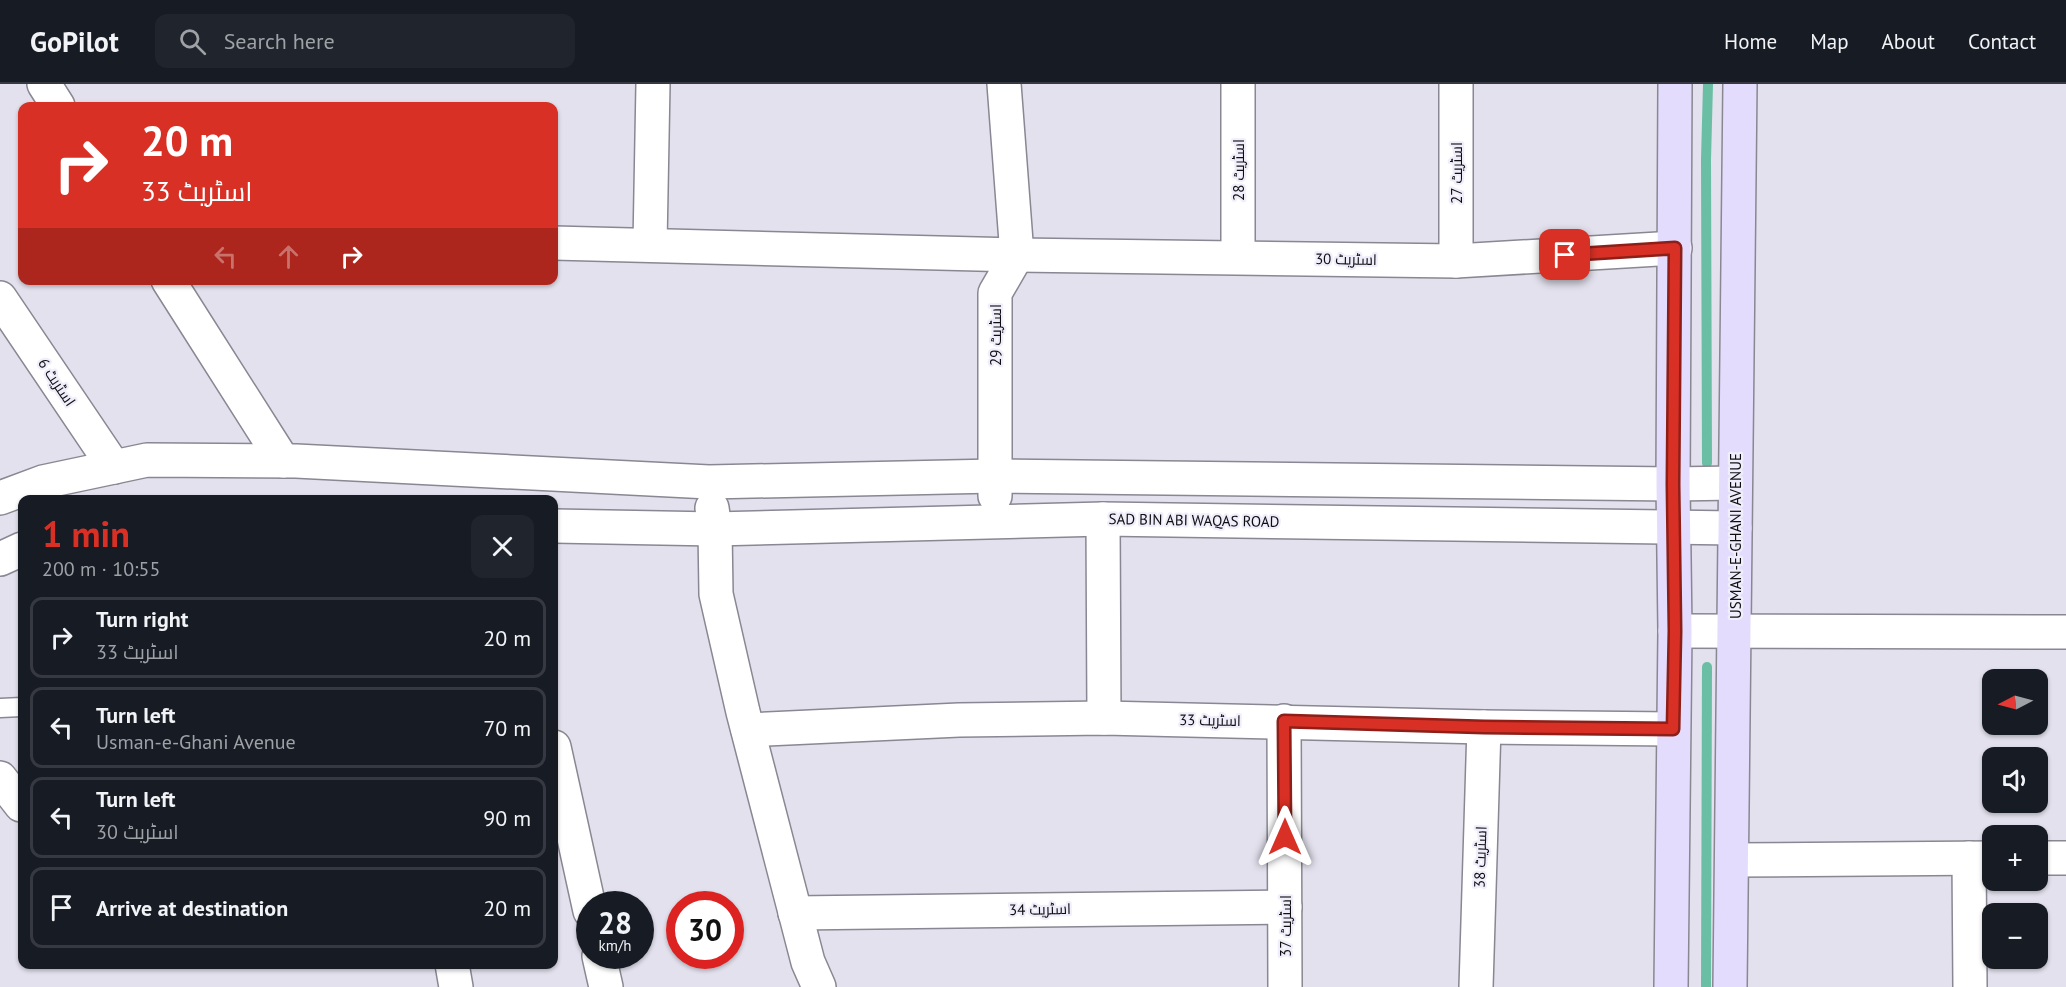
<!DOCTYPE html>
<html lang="en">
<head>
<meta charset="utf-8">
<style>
	body { margin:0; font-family:"PT Sans",Cairo,sans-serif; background:#20242c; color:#f1f3f6; height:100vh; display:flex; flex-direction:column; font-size:22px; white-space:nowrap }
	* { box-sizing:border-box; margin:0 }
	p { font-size:20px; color:#9ea1a6 }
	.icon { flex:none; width:33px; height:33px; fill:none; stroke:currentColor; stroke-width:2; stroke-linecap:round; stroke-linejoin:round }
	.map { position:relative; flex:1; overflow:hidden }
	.drawer { position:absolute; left:18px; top:411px; width:540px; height:474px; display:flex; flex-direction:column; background:#171b24; border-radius:12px; box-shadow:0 2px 4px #0004 }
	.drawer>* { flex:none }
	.guide { position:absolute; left:18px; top:18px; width:540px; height:183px; border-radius:12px; box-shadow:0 2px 4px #0004; background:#d93025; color:#fff; overflow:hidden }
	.needle { width:39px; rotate:264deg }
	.buttons { position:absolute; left:1982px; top:585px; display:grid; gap:12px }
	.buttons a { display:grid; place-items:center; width:66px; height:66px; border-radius:12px; background:#171b24; box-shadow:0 2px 4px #0004; font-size:30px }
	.speed { position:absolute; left:576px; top:807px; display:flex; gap:12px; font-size:30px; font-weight:700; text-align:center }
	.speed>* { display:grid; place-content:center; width:78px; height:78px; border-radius:50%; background:#171b24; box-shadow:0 2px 4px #0004; line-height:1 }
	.speed small { font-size:15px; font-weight:400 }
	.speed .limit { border:9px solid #d22; background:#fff; color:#111 }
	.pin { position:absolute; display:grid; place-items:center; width:51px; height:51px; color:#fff; margin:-26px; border-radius:12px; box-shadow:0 3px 9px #0006 }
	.me { position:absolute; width:66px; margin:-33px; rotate:0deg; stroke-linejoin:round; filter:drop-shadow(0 0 4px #0008) }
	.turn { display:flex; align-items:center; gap:21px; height:126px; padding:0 24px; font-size:27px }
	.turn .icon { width:78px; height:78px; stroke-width:2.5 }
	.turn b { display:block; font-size:42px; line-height:51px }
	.lanes { display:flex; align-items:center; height:57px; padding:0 24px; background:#0003; justify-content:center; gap:30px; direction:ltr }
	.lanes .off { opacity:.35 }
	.round { display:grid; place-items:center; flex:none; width:63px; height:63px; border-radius:12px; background:#20242c }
	.overview { display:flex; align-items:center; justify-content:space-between; height:102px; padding:0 24px }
	h1 { font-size:36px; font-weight:600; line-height:45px; color:#d93025 }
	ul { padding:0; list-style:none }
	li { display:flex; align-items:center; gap:18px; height:81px; margin:0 12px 9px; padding:0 12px; border:3px solid #363941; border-radius:12px }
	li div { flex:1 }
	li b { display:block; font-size:22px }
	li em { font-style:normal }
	header { display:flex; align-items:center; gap:36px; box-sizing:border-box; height:84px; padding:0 30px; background:#171b24; border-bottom:2px solid #363941 }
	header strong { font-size:28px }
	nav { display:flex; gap:33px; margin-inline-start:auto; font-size:21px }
	.search { width:420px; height:54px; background:#20242c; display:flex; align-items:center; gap:15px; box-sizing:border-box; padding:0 21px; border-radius:12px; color:#9ea1a6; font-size:22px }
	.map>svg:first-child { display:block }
</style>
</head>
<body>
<header>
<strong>GoPilot</strong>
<div class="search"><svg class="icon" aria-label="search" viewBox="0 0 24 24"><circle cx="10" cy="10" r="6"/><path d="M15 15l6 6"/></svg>Search here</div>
<nav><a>Home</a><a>Map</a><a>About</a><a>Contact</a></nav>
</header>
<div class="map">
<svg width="2066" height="903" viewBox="0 0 2066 903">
	<rect width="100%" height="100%" fill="#e3e1ed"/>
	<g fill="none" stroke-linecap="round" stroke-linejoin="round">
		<g stroke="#6abea4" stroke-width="10">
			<path d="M1707,379l-1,-303 2,-76"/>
			<path d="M1706,903l1,-320"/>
		</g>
		<defs>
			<path id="lane" d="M0,624l22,-1"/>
			<g id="street">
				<path d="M44,0l14,22"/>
				<path d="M554,159l463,12 439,6 219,-13"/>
				<path d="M650,160l3,-160"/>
				<path d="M1238,173v-173"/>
				<path d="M1456,177v-177"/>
				<path d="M168,196l115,181"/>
				<path d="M0,214l114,169"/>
				<path d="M995,412v-203l22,-38 -13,-171"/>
				<path d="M0,414l43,-16 104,-22 149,1 413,21 286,-6 678,8 62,-1"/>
				<path d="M712,424l3,21 1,65 27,118 65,250 11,25"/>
				<path d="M1103,435l1,199"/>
				<path d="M554,442l161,3 388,-10 632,9"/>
				<path d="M0,475l22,-10"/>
				<path d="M1675,547l391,1"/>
				<path d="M1284,637l1,266"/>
				<path d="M748,646l211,-10 145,-2 380,9 189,2"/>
				<path d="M554,663l36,164"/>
				<path d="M0,694l21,27"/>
				<path d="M1969,774l1,129"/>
				<path d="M2037,774h29"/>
				<path d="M1732,776l260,-2"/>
				<path d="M795,829l490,-6"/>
				<path d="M599,872l7,31"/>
				<path d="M452,880l4,23"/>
				<path d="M1476,903l8,-260"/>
			</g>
			<g id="secondary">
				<path d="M1671,903l4,-356 -2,-147 2,-400"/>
				<path d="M1730,903l10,-903"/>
			</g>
		</defs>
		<use href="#lane" stroke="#888792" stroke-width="21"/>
		<use href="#street" stroke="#888792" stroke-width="36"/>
		<use href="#secondary" stroke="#888792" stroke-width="36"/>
		<use href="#lane" stroke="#fff" stroke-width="18"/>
		<use href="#street" stroke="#fff" stroke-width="33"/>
		<use href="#secondary" stroke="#e4dcfd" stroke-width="33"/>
	</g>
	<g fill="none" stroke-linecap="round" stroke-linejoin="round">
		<defs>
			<path id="route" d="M1285,753l-1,-116 200,6 189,2 2,-98 -2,-147 2,-236 -110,7"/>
		</defs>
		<use href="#route" stroke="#8d1f18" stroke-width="15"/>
		<use href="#route" stroke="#d93025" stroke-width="10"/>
	</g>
	<g text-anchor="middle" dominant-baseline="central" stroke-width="4.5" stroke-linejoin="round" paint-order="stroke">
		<g font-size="15" fill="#0e0e12" stroke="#f0eefa">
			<text transform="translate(1238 86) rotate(-90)">اسٹریٹ 28</text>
			<text transform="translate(1456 89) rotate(-90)">اسٹریٹ 27</text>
			<text transform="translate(1346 175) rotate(1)">اسٹریٹ 30</text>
			<text transform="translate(995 251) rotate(-90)">اسٹریٹ 29</text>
			<text transform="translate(57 298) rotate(56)">اسٹریٹ 6</text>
			<text transform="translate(1194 436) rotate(1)">SAD BIN ABI WAQAS ROAD</text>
			<text transform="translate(1735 452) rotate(-90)">USMAN-E-GHANI AVENUE</text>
			<text transform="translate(1210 636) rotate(1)">اسٹریٹ 33</text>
			<text transform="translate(1480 773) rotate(-88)">اسٹریٹ 38</text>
			<text transform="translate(1040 825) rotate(-1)">اسٹریٹ 34</text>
			<text transform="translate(1285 842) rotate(-90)">اسٹریٹ 37</text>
		</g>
	</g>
</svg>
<div class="buttons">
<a><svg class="needle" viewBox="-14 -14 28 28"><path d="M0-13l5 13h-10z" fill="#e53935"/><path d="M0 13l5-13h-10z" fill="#9ea1a6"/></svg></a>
<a><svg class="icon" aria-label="sound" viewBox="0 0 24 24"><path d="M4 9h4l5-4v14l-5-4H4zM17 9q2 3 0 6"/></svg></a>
<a>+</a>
<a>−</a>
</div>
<div class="speed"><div>28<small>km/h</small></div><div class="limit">30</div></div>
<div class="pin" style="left:1565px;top:171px;background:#d93025"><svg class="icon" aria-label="arrive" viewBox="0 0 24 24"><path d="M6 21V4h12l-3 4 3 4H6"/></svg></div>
<svg class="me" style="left:1285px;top:753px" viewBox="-20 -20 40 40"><path d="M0-17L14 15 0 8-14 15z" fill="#d93025" stroke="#fff" stroke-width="4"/></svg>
<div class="guide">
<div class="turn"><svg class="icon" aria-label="right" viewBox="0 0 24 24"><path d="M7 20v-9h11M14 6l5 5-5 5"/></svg><div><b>20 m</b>اسٹریٹ 33</div></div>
<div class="lanes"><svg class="icon off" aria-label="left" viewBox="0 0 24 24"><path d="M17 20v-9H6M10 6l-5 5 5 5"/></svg><svg class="icon off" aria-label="ahead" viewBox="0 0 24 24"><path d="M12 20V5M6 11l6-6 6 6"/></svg><svg class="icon" aria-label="right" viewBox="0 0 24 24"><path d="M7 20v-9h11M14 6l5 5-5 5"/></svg></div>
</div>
<section class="drawer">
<div class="overview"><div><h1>1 min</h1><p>200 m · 10:55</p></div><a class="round"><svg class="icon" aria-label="close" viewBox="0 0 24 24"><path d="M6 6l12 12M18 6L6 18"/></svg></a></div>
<ul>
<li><svg class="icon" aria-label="right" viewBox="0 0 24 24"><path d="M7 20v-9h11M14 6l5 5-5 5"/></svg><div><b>Turn right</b><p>اسٹریٹ 33</p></div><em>20 m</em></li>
<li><svg class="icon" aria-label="left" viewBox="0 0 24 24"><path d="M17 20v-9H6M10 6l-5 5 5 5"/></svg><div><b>Turn left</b><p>Usman-e-Ghani Avenue</p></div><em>70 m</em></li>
<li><svg class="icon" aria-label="left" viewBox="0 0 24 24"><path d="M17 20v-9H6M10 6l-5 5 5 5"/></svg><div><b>Turn left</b><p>اسٹریٹ 30</p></div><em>90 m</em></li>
<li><svg class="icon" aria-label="arrive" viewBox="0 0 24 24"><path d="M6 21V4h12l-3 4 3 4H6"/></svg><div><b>Arrive at destination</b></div><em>20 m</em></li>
</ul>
</section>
</div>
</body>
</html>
